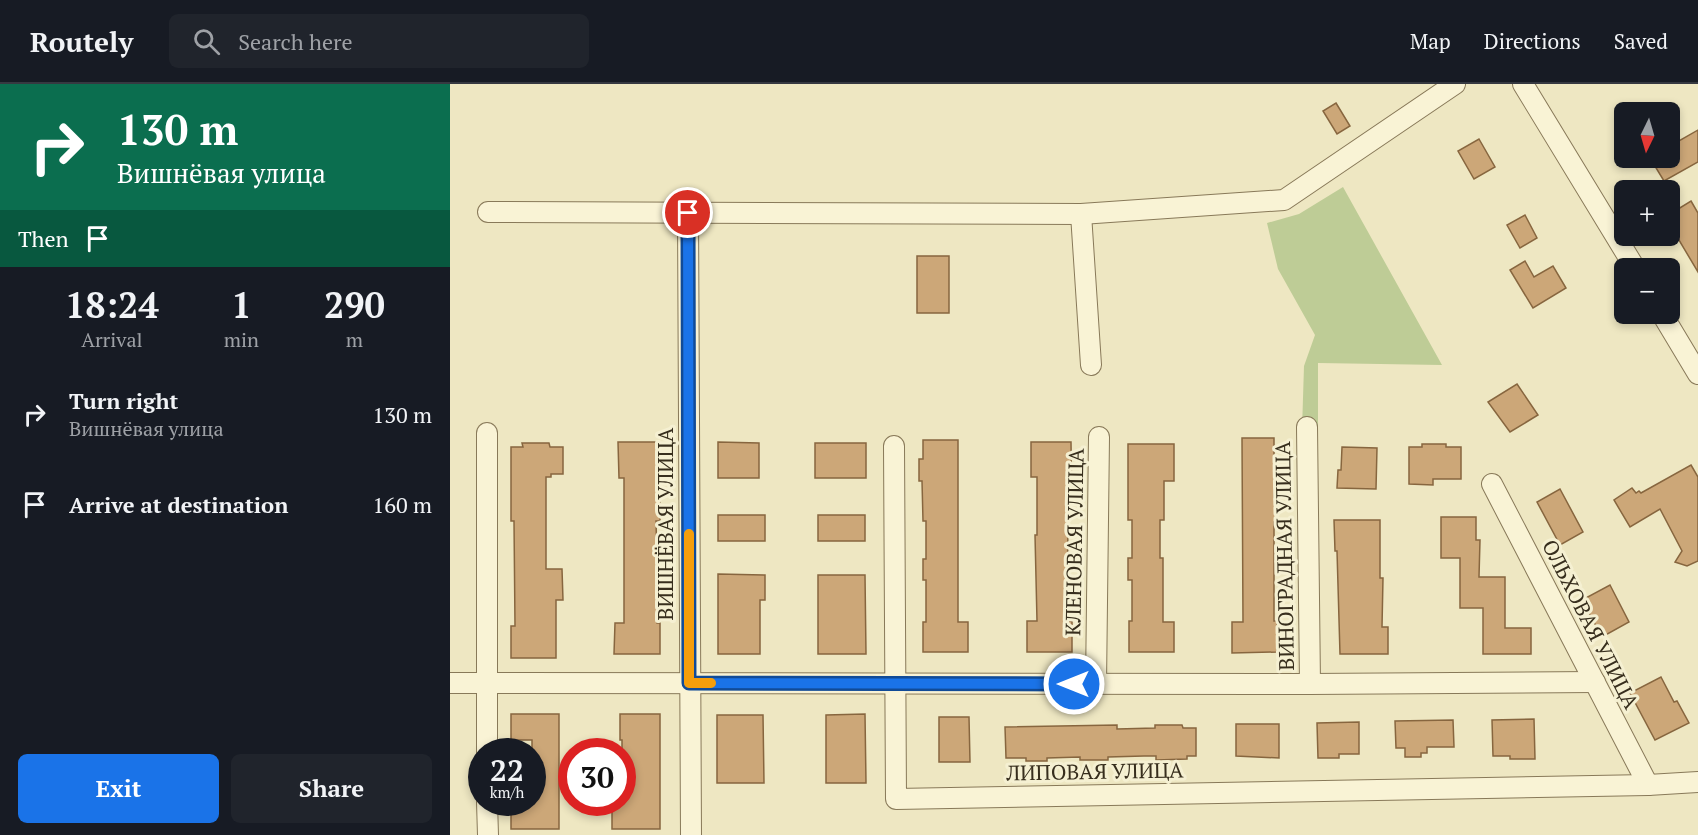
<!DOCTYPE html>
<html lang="en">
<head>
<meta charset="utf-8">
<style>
	body { margin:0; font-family:"PT Serif",serif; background:#20242c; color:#f1f3f6; height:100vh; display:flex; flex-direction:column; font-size:22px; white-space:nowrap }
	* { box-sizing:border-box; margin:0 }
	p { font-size:20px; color:#9ea1a6 }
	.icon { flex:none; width:33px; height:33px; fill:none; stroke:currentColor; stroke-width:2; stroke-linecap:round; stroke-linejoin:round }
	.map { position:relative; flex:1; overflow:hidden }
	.drawer { display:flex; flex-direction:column; background:#171b24; width:450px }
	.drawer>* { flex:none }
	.hud { background:#0b6e4f; color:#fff; overflow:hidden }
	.needle { width:39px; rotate:185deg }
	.controls { position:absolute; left:1164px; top:18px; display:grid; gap:12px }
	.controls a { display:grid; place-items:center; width:66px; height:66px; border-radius:9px; background:#171b24; box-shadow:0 3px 9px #0003; font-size:30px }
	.speed { position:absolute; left:18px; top:654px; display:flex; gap:12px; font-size:30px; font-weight:700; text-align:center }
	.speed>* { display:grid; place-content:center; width:78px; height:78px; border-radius:50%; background:#171b24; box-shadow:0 3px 9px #0003; line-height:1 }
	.speed small { font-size:15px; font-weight:400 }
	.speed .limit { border:9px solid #d22; background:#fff; color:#111 }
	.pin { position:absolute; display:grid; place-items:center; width:51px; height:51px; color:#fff; margin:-26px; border:3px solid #fff; border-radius:50%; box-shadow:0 2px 6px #0007 }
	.me { position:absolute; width:66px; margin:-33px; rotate:270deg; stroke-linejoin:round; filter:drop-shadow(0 0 4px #0008) }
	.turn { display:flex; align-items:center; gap:21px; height:126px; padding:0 18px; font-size:27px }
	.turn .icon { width:78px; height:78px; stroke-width:2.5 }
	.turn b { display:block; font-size:42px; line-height:51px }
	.then { display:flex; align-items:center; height:57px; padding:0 18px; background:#0003; gap:12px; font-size:22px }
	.eta { display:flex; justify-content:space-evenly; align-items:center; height:102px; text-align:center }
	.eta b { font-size:36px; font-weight:600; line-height:42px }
	.primary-button { display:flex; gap:12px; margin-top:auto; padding:12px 18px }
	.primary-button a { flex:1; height:69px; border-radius:9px; background:#1a73e8; color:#fff; font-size:24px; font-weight:600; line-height:69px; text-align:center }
	.primary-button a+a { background:#20242c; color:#f1f3f6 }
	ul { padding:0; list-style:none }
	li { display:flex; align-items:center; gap:18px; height:90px; padding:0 18px }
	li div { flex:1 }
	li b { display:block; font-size:22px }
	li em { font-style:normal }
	header { display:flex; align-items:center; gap:36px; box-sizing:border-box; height:84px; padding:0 30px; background:#171b24; border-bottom:2px solid #363941 }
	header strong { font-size:28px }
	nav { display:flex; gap:33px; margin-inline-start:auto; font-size:21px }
	.search { width:420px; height:54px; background:#20242c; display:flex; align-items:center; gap:15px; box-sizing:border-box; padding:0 21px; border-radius:9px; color:#9ea1a6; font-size:22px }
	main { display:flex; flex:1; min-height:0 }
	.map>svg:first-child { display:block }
</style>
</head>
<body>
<header>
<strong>Routely</strong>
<div class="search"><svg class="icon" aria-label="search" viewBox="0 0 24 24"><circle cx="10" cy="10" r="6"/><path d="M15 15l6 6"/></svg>Search here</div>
<nav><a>Map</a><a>Directions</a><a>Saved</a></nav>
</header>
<main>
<section class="drawer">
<div class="hud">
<div class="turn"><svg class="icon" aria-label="right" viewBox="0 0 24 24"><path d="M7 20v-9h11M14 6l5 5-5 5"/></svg><div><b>130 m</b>Вишнёвая улица</div></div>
<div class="then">Then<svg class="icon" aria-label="arrive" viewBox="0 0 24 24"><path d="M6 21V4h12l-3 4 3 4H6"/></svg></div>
</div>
<div class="eta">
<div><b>18:24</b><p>Arrival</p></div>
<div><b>1</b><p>min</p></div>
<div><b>290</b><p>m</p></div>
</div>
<ul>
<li><svg class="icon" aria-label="right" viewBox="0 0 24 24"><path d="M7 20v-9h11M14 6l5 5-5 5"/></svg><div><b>Turn right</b><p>Вишнёвая улица</p></div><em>130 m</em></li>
<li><svg class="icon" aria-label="arrive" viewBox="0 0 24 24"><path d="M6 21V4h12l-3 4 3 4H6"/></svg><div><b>Arrive at destination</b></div><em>160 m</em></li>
</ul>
<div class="primary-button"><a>Exit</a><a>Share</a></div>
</section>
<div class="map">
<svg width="1248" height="751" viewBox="0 0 1248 751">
	<rect width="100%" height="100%" fill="#eee7c2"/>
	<path fill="#becc96" d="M893,103l99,178 -124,-2v67h-16l2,-64 11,-31 -37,-66 -11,-46 32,-9z"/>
	<g fill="#cca778" stroke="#87663f" stroke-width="1.5">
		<path d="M886,19l14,23 -13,8 -14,-23z"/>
		<path d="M1248,46v32l-34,19 -14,-23h20v-12z"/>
		<path d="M1029,55l16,28 -21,12 -16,-28z"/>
		<path d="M1241,117l7,12v59l-28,-47v-11z"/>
		<path d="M1075,131l12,23 -17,10 -13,-23z"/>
		<rect x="467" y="172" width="32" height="57"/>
		<path d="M1075,177l9,16 19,-11 13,22 -33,20 -23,-38z"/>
		<path d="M1067,300l21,31 -28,17 -22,-30z"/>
		<path d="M792,354h32v61h3v23h-3v99h3v31l-45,1v-31h11z"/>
		<path d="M473,356h35v182h10v30h-45v-30h3v-42h-3v-21h3v-38h-3l-1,-40h-3v-22h4z"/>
		<path d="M168,358h42v79h-4l1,38h3v22h-3v42h3v31h-46l1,-31h9v-145h-5z"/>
		<path d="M268,358l41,1v35h-41z"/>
		<path d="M581,358h40l1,76h-4l-1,103h5v31h-45v-31h10l-2,-86h2v-58h-6z"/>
		<path d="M72,359h27l1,4h13v27h-12v3h-5v92h16l1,31h-7v58h-45v-32h4l-1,-105h-3v-74h12z"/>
		<rect x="365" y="359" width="51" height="35"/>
		<path d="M678,360h46v37h-10v39h-4v38h3v64h11v30h-45v-31h3v-41h-4v-22h4v-38h-4z"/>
		<path d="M972,360h24v3h15v32h-28v6l-24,-1v-37h13z"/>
		<path d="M892,363l35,1 -1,41 -39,-1 1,-18h3z"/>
		<path d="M1241,381l7,12v84l-11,5 -12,-4 7,-11 -22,-42 -30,18 -16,-27 18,-12 4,5 3,-2 2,2z"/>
		<path d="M1110,405l23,43 -23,13 -23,-43z"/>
		<rect x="268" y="431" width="47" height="26"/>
		<rect x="368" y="431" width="47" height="26"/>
		<path d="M991,433h35v23h4l-1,37h26v51h26v26h-48v-46h-23v-50h-19z"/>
		<path d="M884,436h46v58h3l-1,49h6v27h-48l-3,-103h-2z"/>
		<path d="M268,490l47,1v25h-5v54h-42z"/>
		<path d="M368,491h47l1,79h-48z"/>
		<path d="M1160,501l19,37 -27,15 -20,-37z"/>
		<path d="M1211,593l13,25 3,-1 12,22 -34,17 -25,-47z"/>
		<path d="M61,630h48v115h-48v-26h21v-63h-21z"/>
		<path d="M170,630h40v115h-48v-26h10v-63h-2z"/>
		<path d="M415,630l1,69h-40v-68z"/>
		<path d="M267,631h46l1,68h-47z"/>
		<path d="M489,633h30l1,45h-31z"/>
		<path d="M1084,635l1,40h-25v-3h-17l-1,-36z"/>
		<path d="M1003,636l1,27h-27v6h-6v4h-16v-9h-9l-1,-27z"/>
		<path d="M909,638v32h-20v4h-21l-1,-35z"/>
		<path d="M786,640h43v34l-43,-2z"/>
		<path d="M667,641v4l38,-1v-3h27l1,3h13v28h-9v3l-31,1v-4h-12l-36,1v3h-28v-3l-33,1v3h-21v-3h-20l-1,-31z"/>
	</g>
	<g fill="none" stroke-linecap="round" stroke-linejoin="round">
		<defs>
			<g id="minor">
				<path d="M1073,0l112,184"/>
				<path d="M38,128l593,2 203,-14 171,-116"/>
				<path d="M238,129l3,622"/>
				<path d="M631,130l10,151"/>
				<path d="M1212,230l36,60"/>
				<path d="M857,343l3,257"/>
				<path d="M444,362l2,353 752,-14 50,-3"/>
				<path d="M1042,400l156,301"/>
				<path d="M0,599l860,1 285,-2"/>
				<path d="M646,600l3,-247"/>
				<path d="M37,668v-319"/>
				<path d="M37,718l1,33"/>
			</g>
		</defs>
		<use href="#minor" stroke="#887959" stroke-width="22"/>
		<use href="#minor" stroke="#f9f3d5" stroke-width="20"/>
	</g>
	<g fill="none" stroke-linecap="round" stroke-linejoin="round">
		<defs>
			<path id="route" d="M238,129l1,470 385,1"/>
		</defs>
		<use href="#route" stroke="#114b97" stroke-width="15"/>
		<use href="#route" stroke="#1a73e8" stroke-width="10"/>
		<path stroke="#f59e0b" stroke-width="10" d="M239,450v149h22"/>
	</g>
	<g text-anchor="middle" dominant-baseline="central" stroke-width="6" stroke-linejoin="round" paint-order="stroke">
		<g font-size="21" fill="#372e1d" stroke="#f5f0d2">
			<text transform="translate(215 440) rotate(-90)">ВИШНЁВАЯ УЛИЦА</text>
			<text transform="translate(624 458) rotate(-89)">КЛЕНОВАЯ УЛИЦА</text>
			<text transform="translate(834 472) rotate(-91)">ВИНОГРАДНАЯ УЛИЦА</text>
			<text transform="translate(1141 540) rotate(63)">ОЛЬХОВАЯ УЛИЦА</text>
			<text transform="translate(645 687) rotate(-1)">ЛИПОВАЯ УЛИЦА</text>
		</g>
	</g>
</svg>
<div class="controls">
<a><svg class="needle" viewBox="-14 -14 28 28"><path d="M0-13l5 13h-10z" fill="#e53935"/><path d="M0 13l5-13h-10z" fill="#9ea1a6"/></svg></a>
<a>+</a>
<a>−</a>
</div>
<div class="speed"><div>22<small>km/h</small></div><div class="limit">30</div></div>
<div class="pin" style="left:238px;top:129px;background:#d93025"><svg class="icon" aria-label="arrive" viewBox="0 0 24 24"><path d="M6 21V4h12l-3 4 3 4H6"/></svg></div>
<svg class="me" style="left:624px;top:600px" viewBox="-20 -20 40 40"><circle r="17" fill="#1a73e8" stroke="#fff" stroke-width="3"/><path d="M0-11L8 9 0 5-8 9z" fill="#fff"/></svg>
</div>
</main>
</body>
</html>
